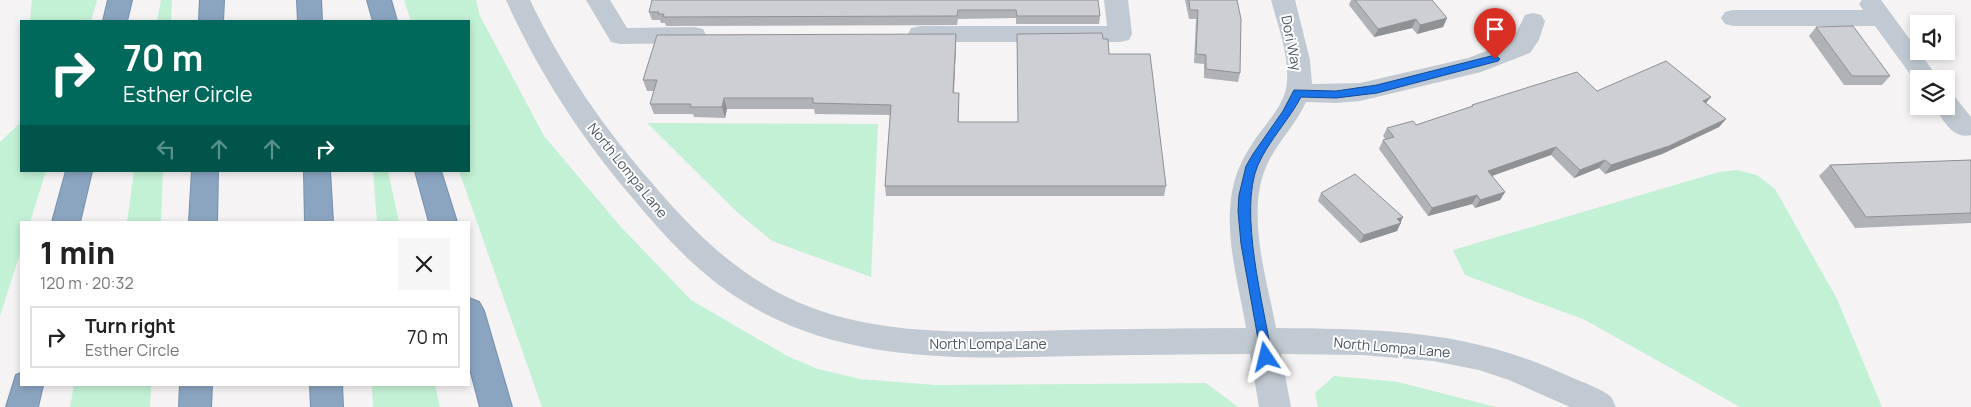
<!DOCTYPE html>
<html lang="en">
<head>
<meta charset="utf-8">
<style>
	body { margin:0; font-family:Manrope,sans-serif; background:#f6f6f6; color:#222; height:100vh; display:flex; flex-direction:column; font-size:19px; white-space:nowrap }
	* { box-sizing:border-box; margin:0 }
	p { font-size:16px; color:#767676 }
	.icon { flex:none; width:28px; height:28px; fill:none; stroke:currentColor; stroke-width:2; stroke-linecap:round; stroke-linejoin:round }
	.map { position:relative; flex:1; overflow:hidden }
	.panel { position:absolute; left:20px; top:221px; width:450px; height:165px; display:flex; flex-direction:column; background:#fff; border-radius:0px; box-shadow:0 2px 8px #0003 }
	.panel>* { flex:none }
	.top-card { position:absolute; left:20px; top:20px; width:450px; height:152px; border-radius:0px; box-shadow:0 2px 8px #0003; background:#00695c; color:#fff; overflow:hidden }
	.tools { position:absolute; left:1910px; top:15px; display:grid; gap:10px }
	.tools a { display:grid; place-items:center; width:45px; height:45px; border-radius:0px; background:#fff; box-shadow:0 2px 8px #0003; font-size:25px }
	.pin { position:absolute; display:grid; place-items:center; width:42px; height:42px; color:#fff; margin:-51px -21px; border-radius:50% 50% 50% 0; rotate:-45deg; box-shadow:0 0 5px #0007 }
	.pin .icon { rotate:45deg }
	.me { position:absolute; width:55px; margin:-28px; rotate:350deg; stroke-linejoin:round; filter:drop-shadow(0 0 4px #0008) }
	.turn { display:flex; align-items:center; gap:18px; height:105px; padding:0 20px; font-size:22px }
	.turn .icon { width:65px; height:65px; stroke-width:2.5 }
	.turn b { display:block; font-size:35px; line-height:42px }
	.lanes { display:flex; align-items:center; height:48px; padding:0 20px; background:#0003; justify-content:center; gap:25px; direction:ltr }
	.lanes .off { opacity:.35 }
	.round { display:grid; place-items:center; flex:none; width:52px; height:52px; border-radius:0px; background:#f6f6f6 }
	.head { display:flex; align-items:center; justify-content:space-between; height:85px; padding:0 20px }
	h1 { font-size:30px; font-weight:800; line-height:38px }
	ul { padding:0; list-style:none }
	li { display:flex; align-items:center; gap:15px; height:62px; margin:0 10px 8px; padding:0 10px; border:2px solid #e0e0e0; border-radius:0px }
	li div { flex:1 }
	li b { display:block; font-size:19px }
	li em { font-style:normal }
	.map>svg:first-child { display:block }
</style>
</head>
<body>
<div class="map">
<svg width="1971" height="407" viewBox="0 0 1971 407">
	<rect width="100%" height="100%" fill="#f5f3f3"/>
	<g fill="#c3f1d5">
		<path d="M32,0h65l-6,21h-61z"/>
		<path d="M161,0h11l-1,21h-14z"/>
		<path d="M404,0h72l4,16 64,120 77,91 70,73 98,57 29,12 42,10 75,6 271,-2 32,24h-696l-83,-236h10v-150h-58z"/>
		<path d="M21,118v53h25l-16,51h-9v28l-21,66v-174l21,-20z"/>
		<path d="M647,123l231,1 -7,153 -99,-36 -35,-29z"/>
		<path d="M1737,170l20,5 18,14 62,110 45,108h-142l-155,-87 -120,-45 -12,-25 266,-78z"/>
		<path d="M134,171h29l-2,51h-34z"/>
		<path d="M373,171h15l11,51h-22z"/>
		<path d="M1334,376l64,6 98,25h-178l-3,-14z"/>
		<path d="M74,385h77l-1,22h-80z"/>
		<path d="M372,385h63l5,22h-67z"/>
	</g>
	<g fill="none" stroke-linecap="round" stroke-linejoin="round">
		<defs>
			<g id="highway">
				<path d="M108,0h24l-5,21h-24z"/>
				<path d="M200,0h24l-1,21h-24z"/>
				<path d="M297,0h24l1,21h-24z"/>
				<path d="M367,0h24l6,21h-24z"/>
				<path d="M66,171h26l-12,51h-28z"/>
				<path d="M192,171h26l-1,51h-28z"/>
				<path d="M304,171h26l3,51h-28z"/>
				<path d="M415,171h26l16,51h-28z"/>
				<path d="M469,298l10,4 5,9 28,96h-32l-11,-42z"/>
				<path d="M21,373v12h22l-5,22h-32l10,-32z"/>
				<path d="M180,385h32l-1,22h-32z"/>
				<path d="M310,385h32l1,22h-32z"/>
			</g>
		</defs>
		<use href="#highway" stroke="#7690ad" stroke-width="2"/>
		<g fill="#c1cad2" fill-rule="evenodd">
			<path d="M506,0h24c32,67 73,127 122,183 38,45 81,88 135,114 85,42 189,35 281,33 59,-1 119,-2 178,-2 -7,-43 -22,-92 -14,-136 3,-17 10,-33 20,-48 13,-20 33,-38 35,-62 2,-28 -9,-56 -16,-82h24l15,60 2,24 48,-1 108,-25 44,-17 13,-26 8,-2 8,2 4,6 -6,19 -9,13 -49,19 -121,29 -23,2 -31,-1c-10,23 -29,40 -39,63 -22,47 0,114 9,163 111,1 195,2 297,50 10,4 31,12 38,19 2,2 3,7 5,10h-46l-61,-27 -30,-10 -46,-9 -71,-6 -81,-1 10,53h-32l-9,-53c-59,0 -118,1 -177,2 -111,3 -229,7 -327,-53 -46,-27 -82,-67 -116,-108 -50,-59 -92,-124 -124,-195z"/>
			<path d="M586,0h24l17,28 67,-1 9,2 3,6 -3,6 -9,2 -74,1 -9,-2z"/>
			<path d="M1104,0h24l4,34 -3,6 -9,2h-200l-9,-2 -3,-6 3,-6 9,-2h187z"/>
			<path d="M1862,0h19l58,79h-20l-1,6 -43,-59h-142l-8,-2 -4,-6 4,-6 8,-2h130l-4,-6z"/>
			<path d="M1946,95l9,2 16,20v18c-17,5 -29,-15 -36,-29h11z"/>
		</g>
		<use href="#highway" fill="#8ba5c1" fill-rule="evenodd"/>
	</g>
	<g fill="#b0b2b7">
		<path d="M1098,0l2,16 -1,8h-83v-6l-58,1 -1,6 -291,1 -1,-3h-4l-1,-3h-8l-3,-8z"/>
		<path d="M1185,0h52l3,73 -2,9 -34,-4v-14l-10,-1 2,-44h-7z"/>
		<path d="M1351,0h81l15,18 -4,9 -26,7 -5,-6 -38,9 -25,-32z"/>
		<path d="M1816,27l74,49 -8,9h-38l-35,-49z"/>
		<path d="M956,34v11l-2,48h5v29h59l-1,-88 86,5 63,147 -2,10h-278l-1,-10 5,-71 -75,-1 -1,-5h-87l-2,9 -31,-1 -1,-3h-39l-4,-10 4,-13h-7l-4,-11z"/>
		<path d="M1597,91l114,6 -5,6 20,16 -7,8 -57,27 -57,20 -6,-6 -25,10 -23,-23 -59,21 13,16 -5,8 -25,8 -3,-4 -44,12 -49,-67 4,-9h3l-3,-4 4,-8 29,-3 55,-18 1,-2z"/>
		<path d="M1971,160v63l-116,5 -36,-52 11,-11z"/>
		<path d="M1321,193l82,24 -3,5 1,1 -4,8 -37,12 -42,-42z"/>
	</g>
	<g fill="#909195">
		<path d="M1447,18l-4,9 -26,7 3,-9z"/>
		<path d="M1416,19l-4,9 -38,9 4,-8z"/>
		<path d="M956,34v11l-3,59v-11z"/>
		<path d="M1711,97l-7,8 -1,-4z"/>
		<path d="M724,98l3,11 -2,9 -3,-11z"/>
		<path d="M1726,119l-7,8 -57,27 -57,20 6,-9z"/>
		<path d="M1556,147l-5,8 -68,24 5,-8z"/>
		<path d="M1605,160l-6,8 -25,10 6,-8z"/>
		<path d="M1505,192l-5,8 -25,8 5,-8z"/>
		<path d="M1477,195l-5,9 -44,12 4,-8z"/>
		<path d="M1403,217l-6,14 -37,12 4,-8 33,-16z"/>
	</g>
	<g fill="#cdcfd5" stroke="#909195">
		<path d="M652,0h446l2,16h-83l-1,-6h-58l-1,6 -294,1 1,-3h-6l1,-2h-10z"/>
		<path d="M1189,0h48l4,19 -1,54 -34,-4v-14l-10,-1 2,-44h-8z"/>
		<path d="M1355,0h77l15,18 -27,7 -4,-6 -38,10z"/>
		<path d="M1853,26l37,50h-38l-36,-49z"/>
		<path d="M1102,33l1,6h5l1,15h41l16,132h-281l6,-81 -78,-2v-5h-89l-2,9h-32l1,-3h-41l7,-24h-14l14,-45 299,-1 -3,59h6l-1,29h60l-1,-88z"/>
		<path d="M1666,61l45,36 -8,4 23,18 -57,27 -58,19 -6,-5 -25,10 -24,-23 -68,24 17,21 -25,8 -3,-5 -45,13 -49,-68 11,-3 -7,-9 26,-7 3,4 57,-19 -1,-1 105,-33 20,19z"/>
		<path d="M1971,160v53l-105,4 -36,-52z"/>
		<path d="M1355,174l48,43 -6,2 4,4 -37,12 -43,-42z"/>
	</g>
	<path fill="#1a73e8" stroke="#114b97" d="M1495,55l5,4 -2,2 -121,32 -41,5 -35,-1c-12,23 -32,43 -43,68 -20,46 6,141 14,192l-1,4 -5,2 -4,-2 -21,-117 -3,-33 1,-16 7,-29 7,-12 30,-43 11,-21 42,1 41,-6z"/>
	<g text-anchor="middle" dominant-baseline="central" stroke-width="4" stroke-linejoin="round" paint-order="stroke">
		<g font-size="14" fill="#4a5661" stroke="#fff">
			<text transform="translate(1292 43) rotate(79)">Dori Way</text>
			<text transform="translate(628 170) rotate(51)">North Lompa Lane</text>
			<text x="988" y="343">North Lompa Lane</text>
			<text transform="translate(1392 347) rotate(5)">North Lompa Lane</text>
		</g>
	</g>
</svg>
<div class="tools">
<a><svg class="icon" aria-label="sound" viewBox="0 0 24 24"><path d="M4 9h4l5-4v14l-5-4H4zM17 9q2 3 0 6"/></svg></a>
<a><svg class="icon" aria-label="layers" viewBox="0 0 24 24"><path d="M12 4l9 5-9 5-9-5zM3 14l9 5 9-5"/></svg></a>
</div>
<div class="pin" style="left:1495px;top:59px;background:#d93025"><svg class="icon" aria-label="arrive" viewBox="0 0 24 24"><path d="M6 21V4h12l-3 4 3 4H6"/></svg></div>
<svg class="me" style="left:1266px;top:357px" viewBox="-20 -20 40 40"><path d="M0-17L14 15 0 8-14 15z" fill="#1a73e8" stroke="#fff" stroke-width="4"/></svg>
<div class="top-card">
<div class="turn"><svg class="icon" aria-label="right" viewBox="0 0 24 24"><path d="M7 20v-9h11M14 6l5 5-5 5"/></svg><div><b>70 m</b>Esther Circle</div></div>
<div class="lanes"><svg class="icon off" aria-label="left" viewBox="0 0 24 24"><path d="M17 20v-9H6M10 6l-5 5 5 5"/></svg><svg class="icon off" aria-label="ahead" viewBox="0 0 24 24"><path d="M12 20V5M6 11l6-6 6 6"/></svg><svg class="icon off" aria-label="ahead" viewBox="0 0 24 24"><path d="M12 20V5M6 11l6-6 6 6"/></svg><svg class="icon" aria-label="right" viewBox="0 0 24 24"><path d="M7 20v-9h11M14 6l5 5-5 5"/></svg></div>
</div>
<section class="panel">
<div class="head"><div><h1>1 min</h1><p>120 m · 20:32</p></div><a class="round"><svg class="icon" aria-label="close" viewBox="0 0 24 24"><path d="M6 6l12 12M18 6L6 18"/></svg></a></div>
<ul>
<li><svg class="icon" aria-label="right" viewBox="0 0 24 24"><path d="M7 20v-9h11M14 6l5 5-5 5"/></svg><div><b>Turn right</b><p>Esther Circle</p></div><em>70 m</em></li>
</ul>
</section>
</div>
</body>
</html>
